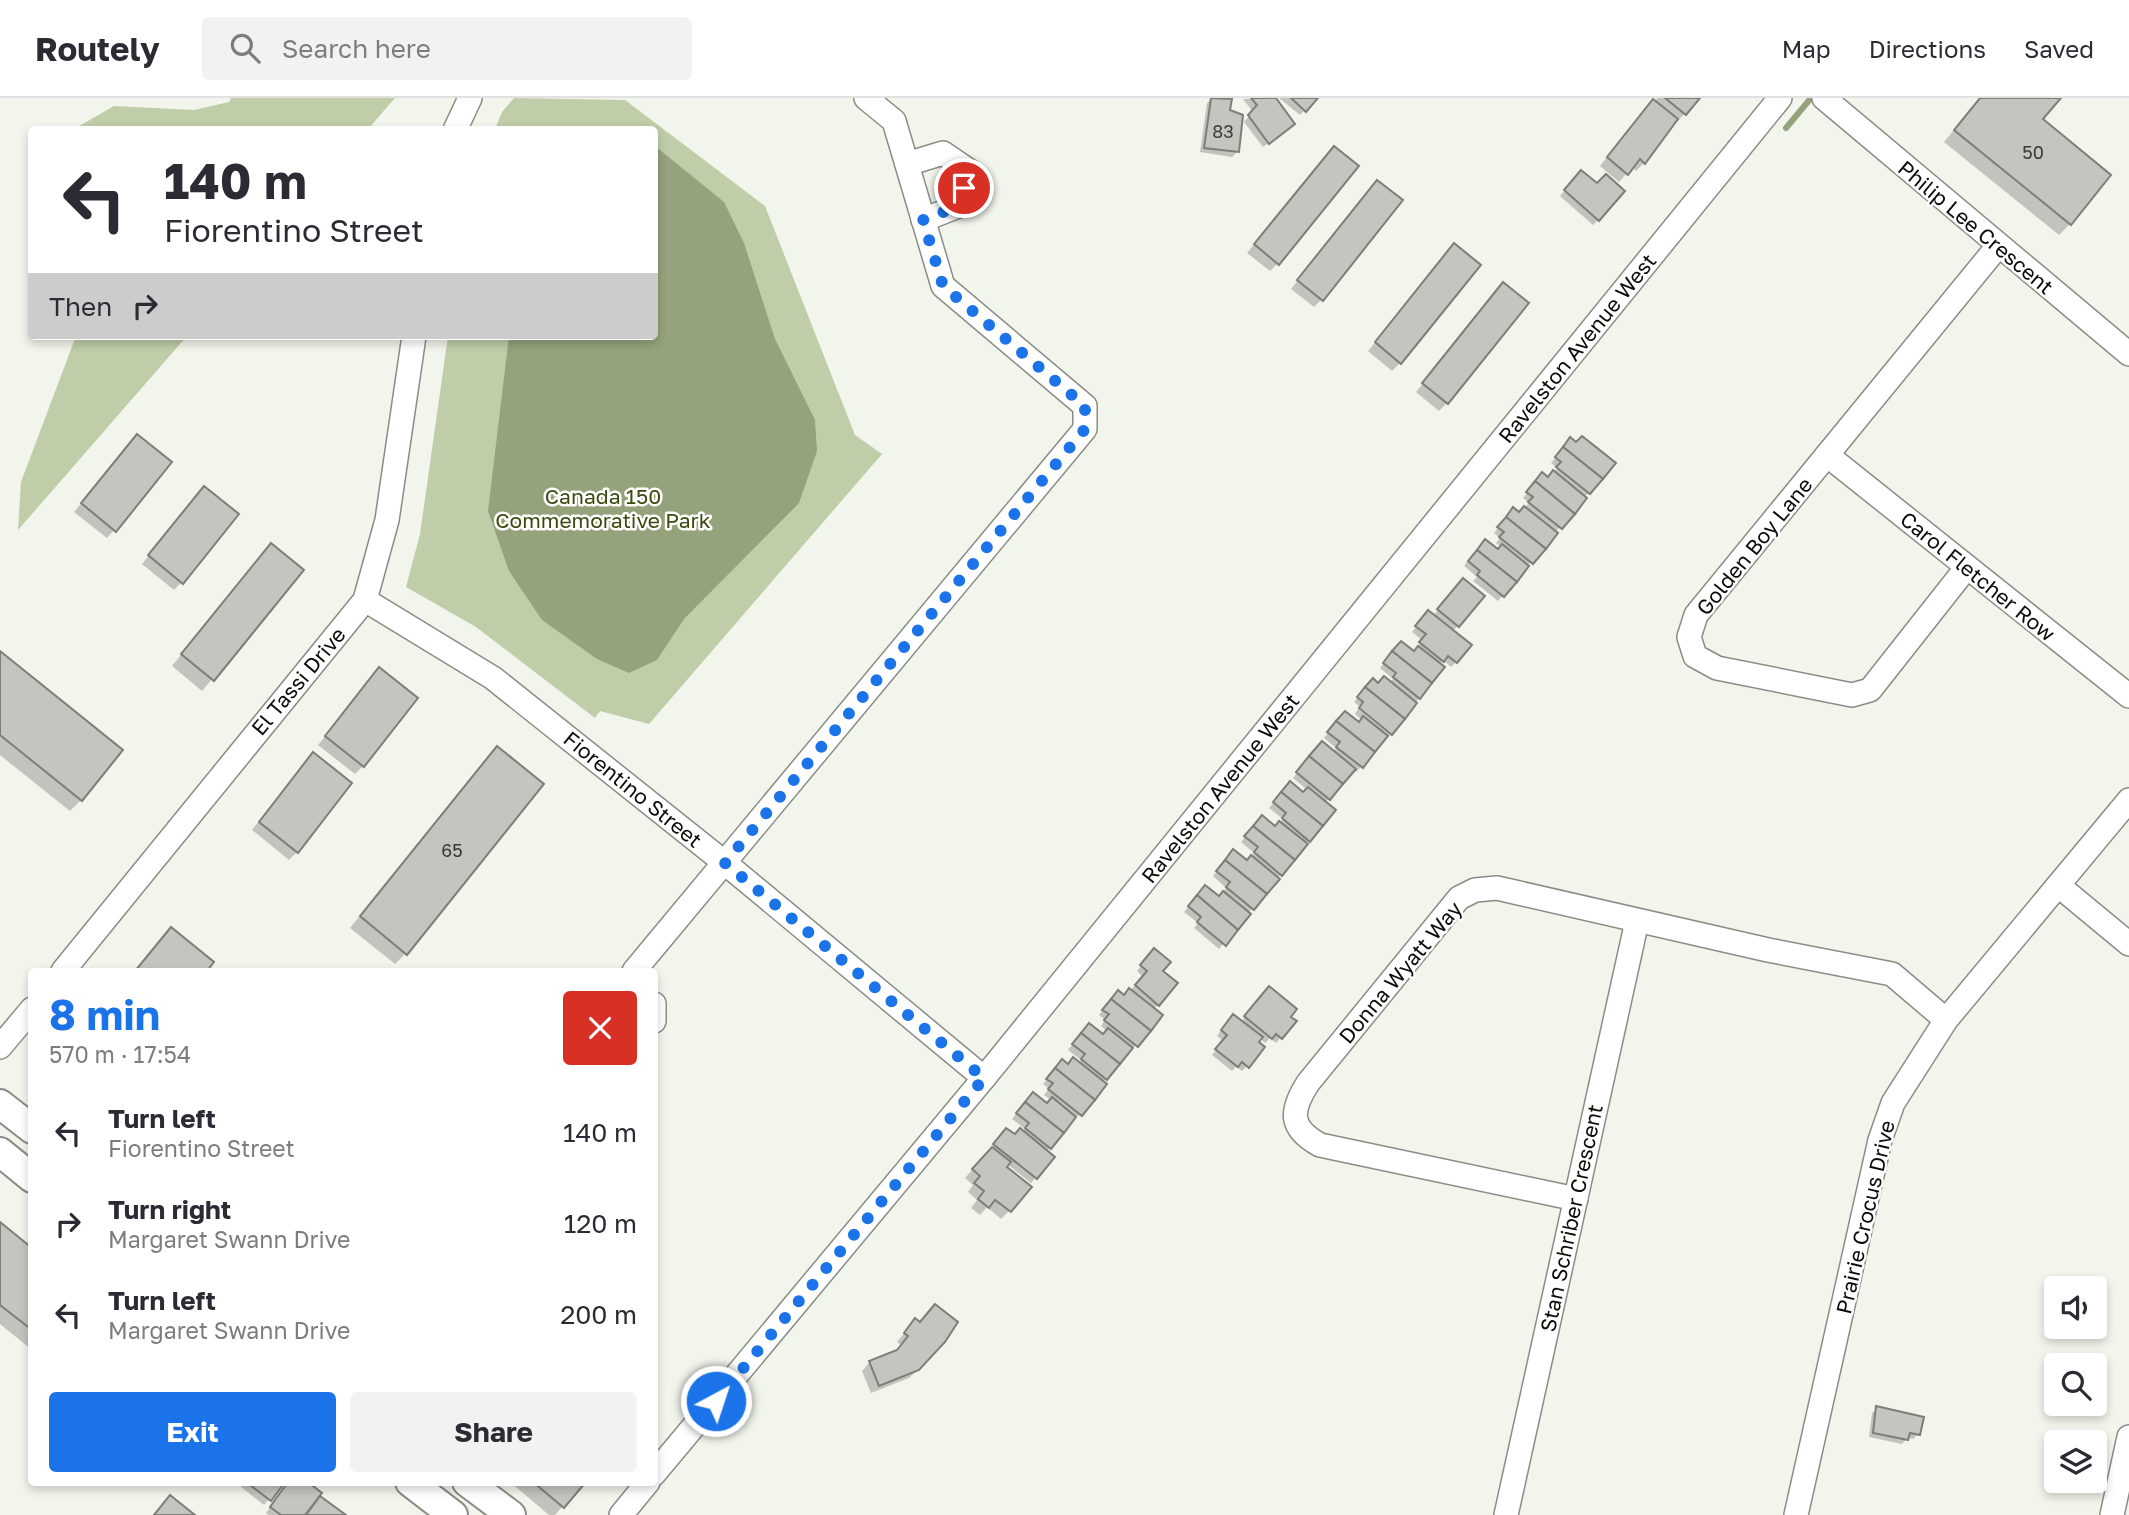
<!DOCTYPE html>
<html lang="en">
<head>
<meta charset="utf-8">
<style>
	body { margin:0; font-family:"Golos Text",sans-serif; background:#f2f2f3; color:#2b2b33; height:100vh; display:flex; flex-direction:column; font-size:26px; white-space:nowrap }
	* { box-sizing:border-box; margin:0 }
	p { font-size:23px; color:#7c7c81 }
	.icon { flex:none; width:38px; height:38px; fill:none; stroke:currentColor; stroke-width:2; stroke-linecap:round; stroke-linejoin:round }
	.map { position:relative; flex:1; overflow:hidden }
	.drawer { position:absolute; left:28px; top:870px; width:630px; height:518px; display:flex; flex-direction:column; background:#fff; border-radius:7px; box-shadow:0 4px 10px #0003 }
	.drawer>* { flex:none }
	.top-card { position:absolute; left:28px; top:28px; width:630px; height:214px; border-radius:7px; box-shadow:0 4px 10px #0003; background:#fff; color:#2b2b33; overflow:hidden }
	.controls { position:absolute; left:2044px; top:1178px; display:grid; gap:14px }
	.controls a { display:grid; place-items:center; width:63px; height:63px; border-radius:7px; background:#fff; box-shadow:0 4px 10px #0003; font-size:35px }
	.pin { position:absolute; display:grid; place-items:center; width:60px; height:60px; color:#fff; margin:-30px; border:4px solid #fff; border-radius:50%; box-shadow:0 2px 7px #0007 }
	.me { position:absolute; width:77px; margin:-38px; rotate:40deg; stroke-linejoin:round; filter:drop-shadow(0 0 5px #0008) }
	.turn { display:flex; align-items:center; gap:24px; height:147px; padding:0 21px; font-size:32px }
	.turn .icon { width:91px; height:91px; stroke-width:2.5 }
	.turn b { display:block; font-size:49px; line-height:60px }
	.then { display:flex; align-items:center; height:66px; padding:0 21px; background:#0003; gap:14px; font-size:26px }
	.round { display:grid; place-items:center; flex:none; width:74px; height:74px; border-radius:7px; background:#f2f2f3 }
	.summary { display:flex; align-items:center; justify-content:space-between; height:119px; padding:0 21px }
	h1 { font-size:42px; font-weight:700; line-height:52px; color:#1a73e8 }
	.primary-button { display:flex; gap:14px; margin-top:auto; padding:14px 21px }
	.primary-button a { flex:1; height:80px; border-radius:7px; background:#1a73e8; color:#fff; font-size:28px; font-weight:700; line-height:80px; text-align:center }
	.primary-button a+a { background:#f2f2f3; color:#2b2b33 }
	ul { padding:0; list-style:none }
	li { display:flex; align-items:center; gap:21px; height:91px; padding:0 21px }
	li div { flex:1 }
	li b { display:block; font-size:26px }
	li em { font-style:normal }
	header { display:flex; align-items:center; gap:42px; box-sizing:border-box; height:98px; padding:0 35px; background:#fff; border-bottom:2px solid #e1e1e2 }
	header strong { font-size:33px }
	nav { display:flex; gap:38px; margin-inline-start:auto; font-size:24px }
	.search { width:490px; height:63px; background:#f2f2f3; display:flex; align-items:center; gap:18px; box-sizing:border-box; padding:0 24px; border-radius:7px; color:#7c7c81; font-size:26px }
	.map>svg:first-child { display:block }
</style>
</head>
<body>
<header>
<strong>Routely</strong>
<div class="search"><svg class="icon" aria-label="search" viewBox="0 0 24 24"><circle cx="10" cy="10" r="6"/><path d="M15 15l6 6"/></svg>Search here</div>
<nav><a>Map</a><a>Directions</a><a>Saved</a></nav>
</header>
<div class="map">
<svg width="2129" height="1417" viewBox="0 0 2129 1417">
	<rect width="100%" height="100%" fill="#f2f5ec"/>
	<g fill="#bfcda8">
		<path d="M231,0h164l-27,31h-294l40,-23 80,4 35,-8z"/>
		<path d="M514,0l111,2 140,106 90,229 27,19 -233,270 -49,-13 -5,7 -119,-91 -70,-40 14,-53 28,-198h206v-206l-159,-1 7,-17z"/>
		<path d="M76,238h111l-169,194 3,-48z"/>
	</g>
	<path fill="#95a37c" d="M655,48l69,56 20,41 31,96 40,81 2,31 -18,52 -115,116 -27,41 -28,13 -32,-14 -55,-39 -33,-49 -21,-60 21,-175h145z"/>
	<g fill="#0003">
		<path d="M1212,0l18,2 -2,11 9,41 -5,5 -32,-5 7,-49z"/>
		<path d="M1274,0l14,31 -25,18 -19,-25 9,-10 -10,-13z"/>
		<path d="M1279,0h37l-16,17z"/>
		<path d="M1658,0h41l-22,24 -2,-2 -31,43 -8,8 -4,-4 -13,15 -19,-16 45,-57z"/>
		<path d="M1980,0h78l-17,22 29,104 -11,11 -115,-93z"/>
		<path d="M1326,58l-48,107 -8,8 -23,-18z"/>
		<path d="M1576,79l21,9 1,34 -5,5 -33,-29z"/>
		<path d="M1369,92l-47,109 -8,8 -23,-18z"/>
		<path d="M1447,156l-47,109 -8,8 -24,-20z"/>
		<path d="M1496,195l-49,110 -8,8 -23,-19z"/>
		<path d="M129,347l-15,85 -7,8 -33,-26z"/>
		<path d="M1566,347l47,18 -115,138 -25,-20 4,-4 -13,-11 16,-20 17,5 4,-4 -5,-4 4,-5 -6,-5 14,-18 10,-1 11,-11 -6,-5 14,-18 10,-1 6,-6 4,-5 -6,-5z"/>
		<path d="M196,398l-14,86 -8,8 -32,-26z"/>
		<path d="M261,458l41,14 -100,121 -30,-25z"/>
		<path d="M1459,487l23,12 -29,34 3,31 -5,5 -8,-7 -4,5 4,3 -51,64 -38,-30 14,-17 21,-2 4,-4 -13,-11 16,-20 17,5 4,-4 5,-9 -10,-8 12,-15 9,-1z"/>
		<path d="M0,555l81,147 -11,11 -70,-56z"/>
		<path d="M379,571l-16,97 -8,8 -37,-29z"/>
		<path d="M1358,611l32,26 -34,37 -3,-3 -28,34 -16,37 -90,109 -25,-21 4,-5 -14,-11 17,-20 17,6 8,-10 -13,-12 16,-19 18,6 7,-10 -13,-11 16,-20 18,6 3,-4 5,-5 -14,-11 16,-20 18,6 4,-4 -14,-12 24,-30 16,4 3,-4 -12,-10 16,-20 18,6 4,-4 -7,-6z"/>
		<path d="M486,661l-80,194 -11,11 -45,-36z"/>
		<path d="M305,664l-8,90 -8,8 -37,-30z"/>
		<path d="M1149,857l12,16 15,12 -23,27 8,6 -59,67 3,2 -25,30 -6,3 -28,34 6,6 -21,25 -24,-19 -2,3 24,20 -20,24 -8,8 -14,-12 -7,8 -9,-7 6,-8 -9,-8 5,-7 -8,-7 37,-43 12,1 8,-3 3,-4 -13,-10 16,-20 19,6 4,-5 -7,-5 5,-6 -6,-5 14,-18 21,-3 3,-3 -13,-10 17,-20 18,6 4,-5 -6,-5 4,-6 -6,-5 14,-18h11l19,-20 -6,-6z"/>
		<path d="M1264,896l30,27 -18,22 -6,-5 -5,5 -5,-5 -13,28 -5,5 -6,-4 -4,4 -20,-16 11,-14 -6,-5 11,-15 13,1z"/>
		<path d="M0,1126l32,26v100l-32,-26z"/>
		<path d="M915,1222l5,3h36l-24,33 -23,22 -38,15 -9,-22 8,-9 25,-9 6,-8 -4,-3z"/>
		<path d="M1877,1310l41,26 -5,5 -6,-1 -5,6 -33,-7 3,-24z"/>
		<path d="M244,1384h39l-19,23 -23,-18z"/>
		<path d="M289,1384h15l39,33h-74l-3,-2z"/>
		<path d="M510,1384h74l-29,33h-6z"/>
	</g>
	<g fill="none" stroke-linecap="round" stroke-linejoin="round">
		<path stroke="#95a37c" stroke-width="6" d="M1786,30l25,-30"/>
	</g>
	<g fill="#c3c6be" stroke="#7c7f77" stroke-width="2">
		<path d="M1211,0l21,1 -2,11 13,5 -4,37 -35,-4z"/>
		<path d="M1251,0h25l19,26 -26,20 -21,-29 9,-10z"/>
		<path d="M1291,0h27l-12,14z"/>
		<path d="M1665,0h35l-14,17z"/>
		<path d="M1980,0h81l-18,21 68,56 -40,50 -117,-95z"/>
		<path d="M1653,1l25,20 -33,45 -5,-5 -12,16 -21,-18z"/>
		<path d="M1334,48l25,20 -80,99 -25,-21z"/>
		<path d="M1581,72l16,13 9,-9 19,17 -26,30 -35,-31z"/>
		<path d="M1377,82l26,20 -80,101 -26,-21z"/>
		<path d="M1454,145l27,22 -80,99 -26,-22z"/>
		<path d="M1503,184l26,21 -81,101 -26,-21z"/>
		<path d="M137,336l35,28 -56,70 -35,-29z"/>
		<path d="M1582,338l34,27 -13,16 -40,-32 7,-10 6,5z"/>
		<path d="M1563,349l40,32 -13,15 -34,-27 5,-5 -6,-5z"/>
		<path d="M1553,372l34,28 -12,16 -40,-33 7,-9 6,5z"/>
		<path d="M1535,383l40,33 -13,15 -34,-27 5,-5 -7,-5z"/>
		<path d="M204,388l35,28 -56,70 -35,-29z"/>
		<path d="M1524,408l34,27 -12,16 -40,-32 7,-10 6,5z"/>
		<path d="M1506,419l40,32 -13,15 -34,-27 5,-5 -7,-5z"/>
		<path d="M1485,441l13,10 4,-5 27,22 -12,16 -40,-32z"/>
		<path d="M271,445l33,27 -90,111 -33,-27z"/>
		<path d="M1477,452l40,32 -13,15 -27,-22 3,-4 -12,-10z"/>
		<path d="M1463,480l22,18 -26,31 -22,-18z"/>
		<path d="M1428,512l44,35 -15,18 -9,-7 -4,6 -25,-20 7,-8 -11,-8z"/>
		<path d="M1401,543l13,10 4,-5 27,21 -13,16 -40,-32z"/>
		<path d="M0,553l123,99 -41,51 -82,-66z"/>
		<path d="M1392,553l40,32 -12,16 -27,-22 3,-4 -13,-10z"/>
		<path d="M379,569l39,31 -54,69 -39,-31z"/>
		<path d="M1384,578l33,27 -12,16 -40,-32 8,-9 5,5z"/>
		<path d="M1365,589l40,32 -13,16 -33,-27 4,-6 -6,-5z"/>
		<path d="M1345,613l14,11 4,-6 25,20 -13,16 -39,-31z"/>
		<path d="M1336,623l39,31 -12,16 -27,-21 4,-5 -13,-10z"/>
		<path d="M1322,643l34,28 -13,15 -34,-28z"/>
		<path d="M497,648l47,38 -137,171 -47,-39z"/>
		<path d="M313,654l39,31 -54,70 -39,-31z"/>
		<path d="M1309,658l34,28 -13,16 -34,-28z"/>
		<path d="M1290,683l13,11 5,-5 28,23 -13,16 -42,-34z"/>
		<path d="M1281,694l42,34 -13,16 -28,-24 4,-5 -13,-11z"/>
		<path d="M1262,717l13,11 4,-5 29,23 -13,16 -42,-34z"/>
		<path d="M1253,728l42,34 -13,16 -28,-24 4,-5 -14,-11z"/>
		<path d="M1233,751l14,11 4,-5 29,24 -13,15 -42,-34z"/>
		<path d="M1225,762l42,34 -13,16 -28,-23 4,-5 -14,-11z"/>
		<path d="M1205,787l14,11 4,-5 28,23 -13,16 -41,-35z"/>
		<path d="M1197,797l41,35 -12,16 -29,-24 4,-5 -13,-11z"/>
		<path d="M171,829l43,35 -7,9h-72z"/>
		<path d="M1154,850l17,14 -8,9 15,12 -19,23 -24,-21 12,-14 -7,-6z"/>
		<path d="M1269,888l28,23 -6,8 6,4 -15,18 -6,-5 -4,5 -28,-23z"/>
		<path d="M1129,890l34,27 -12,16 -40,-32 7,-9 6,5z"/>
		<path d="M1111,901l40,32 -13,16 -34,-27 5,-6 -7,-4z"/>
		<path d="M1233,916l30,23 -4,5 6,5 -16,21 -7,-6 -4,5 -23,-18 12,-14 -6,-5z"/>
		<path d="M1089,925l14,11 5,-6 25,20 -13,16 -39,-31z"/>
		<path d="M1081,935l39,31 -13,16 -26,-21 4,-5 -13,-10z"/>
		<path d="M1073,959l34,27 -12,16 -40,-32 7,-9 6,5z"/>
		<path d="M1055,970l40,32 -13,16 -34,-27 5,-6 -7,-4z"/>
		<path d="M1033,994l14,11 5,-6 24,20 -12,16 -39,-31z"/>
		<path d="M1025,1004l39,31 -13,16 -26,-21 4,-5 -13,-10z"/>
		<path d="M1006,1030l9,6 5,-6 35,29 -18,22 -44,-35z"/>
		<path d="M992,1049l19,15 -4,5 25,20 -21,25 -16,-12 -6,8 -11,-9 6,-8 -10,-8 6,-7 -8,-7z"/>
		<path d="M0,1124l32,26v82l-32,-25z"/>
		<path d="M935,1206l23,18 -13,20 -26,28 -40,16 -10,-25 28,-11 11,-14 -4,-3 11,-15 5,4z"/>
		<path d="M1876,1308l48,11 -4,18 -10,-2 -2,7 -35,-7z"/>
		<path d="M246,1384h39l-14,19z"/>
		<path d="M288,1384h20l14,11 -17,22h-24l-11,-8z"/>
		<path d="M533,1384h53l-22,26z"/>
		<path d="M170,1397l25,20h-41z"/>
		<path d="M320,1398l26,19h-40z"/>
	</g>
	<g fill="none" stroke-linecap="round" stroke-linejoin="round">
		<defs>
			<g id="minor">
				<path d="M1824,0l305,256"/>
				<path d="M455,32l15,-32"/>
				<path d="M907,66l36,-11 25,17 -7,35 -38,15"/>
				<path d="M1827,357l302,241"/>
				<path d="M1967,469l-97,123 -18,5 -135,-27 -22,-12 -6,-19 7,-22 302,-369"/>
				<path d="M365,502l128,78 232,185 259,215"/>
				<path d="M2059,788l70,58"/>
				<path d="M63,873l302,-371 22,-80 27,-184"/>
				<path d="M634,873l451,-542v-23l-142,-120 -49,-165 -28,-23"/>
				<path d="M654,906v17"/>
				<path d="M0,949l32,-38"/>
				<path d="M1576,1101l-256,-54c-31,-17 -30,-34 -12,-62l151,-185 16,-8 22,-2 271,62 124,24 54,46"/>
				<path d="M654,1376l330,-396 796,-980"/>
				<path d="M621,1417l27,-33"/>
				<path d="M1506,1417l131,-594"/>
				<path d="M1796,1417l84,-375 13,-37 53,-83 183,-220"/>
				<path d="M2112,1417l17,-78"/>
			</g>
			<g id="tertiary">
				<path d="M0,1006l32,25"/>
				<path d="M0,1054l32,26"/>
				<path d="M410,1384l43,33"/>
				<path d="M467,1384l44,33"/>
			</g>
		</defs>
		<use href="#minor" stroke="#8a8d85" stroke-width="26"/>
		<use href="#tertiary" stroke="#8a8d85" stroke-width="32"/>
		<use href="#minor" stroke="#fff" stroke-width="23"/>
		<use href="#tertiary" stroke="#fff" stroke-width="28"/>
	</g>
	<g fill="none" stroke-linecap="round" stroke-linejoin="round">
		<path stroke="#1a73e8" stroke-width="12" stroke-dasharray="0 21.6" d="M716,1303l268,-323 -259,-215 360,-434v-23l-142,-120 -20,-66 38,-15 3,-17"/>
	</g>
	<g text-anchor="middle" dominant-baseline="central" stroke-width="5" stroke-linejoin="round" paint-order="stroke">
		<g font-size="18" fill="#3a3b37">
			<text x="1223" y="33">83</text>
			<text x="2033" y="54">50</text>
			<text x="452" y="752">65</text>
		</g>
		<g font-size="21" fill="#0c0d0a" stroke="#fff">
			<text transform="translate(1976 129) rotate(40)">Philip Lee Crescent</text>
			<text transform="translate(1577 250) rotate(-51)">Ravelston Avenue West</text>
			<text transform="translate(1754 448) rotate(-51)">Golden Boy Lane</text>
			<text transform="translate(1978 478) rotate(39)">Carol Fletcher Row</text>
			<text transform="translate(298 583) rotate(-50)">El Tassi Drive</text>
			<text transform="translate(1220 690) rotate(-51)">Ravelston Avenue West</text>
			<text transform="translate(633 691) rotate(39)">Fiorentino Street</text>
			<text transform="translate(1400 874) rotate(-50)">Donna Wyatt Way</text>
			<text transform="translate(1865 1119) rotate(-77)">Prairie Crocus Drive</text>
			<text transform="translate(1571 1120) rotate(-78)">Stan Schriber Crescent</text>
		</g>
		<g font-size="21" fill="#3a4b0d" stroke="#fff">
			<text x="603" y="398">Canada 150<tspan x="603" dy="24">Commemorative Park</tspan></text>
		</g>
	</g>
</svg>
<div class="controls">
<a><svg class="icon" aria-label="sound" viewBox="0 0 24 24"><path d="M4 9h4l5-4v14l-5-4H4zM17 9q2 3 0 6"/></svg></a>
<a><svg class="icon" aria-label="search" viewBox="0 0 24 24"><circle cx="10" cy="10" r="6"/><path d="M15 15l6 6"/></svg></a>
<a><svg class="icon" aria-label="layers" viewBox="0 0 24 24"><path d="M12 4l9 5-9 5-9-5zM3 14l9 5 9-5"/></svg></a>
</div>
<div class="pin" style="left:964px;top:90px;background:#d93025"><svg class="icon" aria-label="arrive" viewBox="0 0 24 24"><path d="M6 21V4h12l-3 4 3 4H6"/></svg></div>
<svg class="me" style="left:716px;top:1303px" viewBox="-20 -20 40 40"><circle r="17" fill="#1a73e8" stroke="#fff" stroke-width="3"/><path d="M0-11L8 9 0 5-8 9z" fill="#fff"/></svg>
<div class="top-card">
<div class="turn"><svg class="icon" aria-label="left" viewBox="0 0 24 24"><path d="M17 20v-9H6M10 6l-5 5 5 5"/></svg><div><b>140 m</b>Fiorentino Street</div></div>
<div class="then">Then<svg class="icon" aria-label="right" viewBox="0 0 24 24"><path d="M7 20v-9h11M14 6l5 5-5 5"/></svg></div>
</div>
<section class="drawer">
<div class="summary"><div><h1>8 min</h1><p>570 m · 17:54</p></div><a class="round" style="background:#d93025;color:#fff"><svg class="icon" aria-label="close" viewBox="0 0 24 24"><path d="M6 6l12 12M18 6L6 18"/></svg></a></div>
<ul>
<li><svg class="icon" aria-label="left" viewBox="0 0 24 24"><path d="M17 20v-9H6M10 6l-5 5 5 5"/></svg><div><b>Turn left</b><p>Fiorentino Street</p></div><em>140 m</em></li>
<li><svg class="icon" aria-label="right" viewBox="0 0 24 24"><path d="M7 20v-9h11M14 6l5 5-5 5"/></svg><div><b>Turn right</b><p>Margaret Swann Drive</p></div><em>120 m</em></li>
<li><svg class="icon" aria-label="left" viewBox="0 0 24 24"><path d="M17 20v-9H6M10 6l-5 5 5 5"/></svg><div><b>Turn left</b><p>Margaret Swann Drive</p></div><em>200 m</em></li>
</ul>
<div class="primary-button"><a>Exit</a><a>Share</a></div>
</section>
</div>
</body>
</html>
